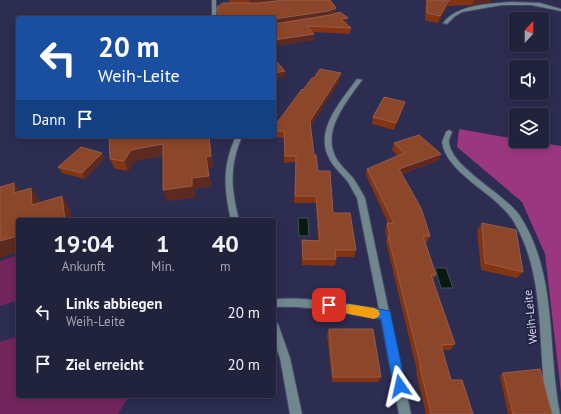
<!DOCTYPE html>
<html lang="de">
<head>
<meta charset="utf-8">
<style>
	body { margin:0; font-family:"PT Sans",sans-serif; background:#2d2f47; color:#f1f3f6; height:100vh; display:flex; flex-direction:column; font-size:15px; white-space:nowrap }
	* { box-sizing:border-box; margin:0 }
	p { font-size:13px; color:#a2a4af }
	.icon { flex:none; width:22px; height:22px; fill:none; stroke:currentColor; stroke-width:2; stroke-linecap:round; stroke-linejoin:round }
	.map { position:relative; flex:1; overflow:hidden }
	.details { position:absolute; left:16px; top:218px; width:260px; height:180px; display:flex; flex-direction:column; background:#21223c; border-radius:4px; box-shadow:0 2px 10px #0003,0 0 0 1px #3e3f56 }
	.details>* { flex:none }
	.top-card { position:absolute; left:16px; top:16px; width:260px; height:122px; border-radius:4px; box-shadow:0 2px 10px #0003,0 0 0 1px #3e3f56; background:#1a4fa0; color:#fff; overflow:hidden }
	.needle { width:26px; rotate:21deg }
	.controls { position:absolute; left:509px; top:12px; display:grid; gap:8px }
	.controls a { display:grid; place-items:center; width:40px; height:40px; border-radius:4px; background:#21223c; box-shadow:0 2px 10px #0003,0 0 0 1px #3e3f56; font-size:20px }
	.pin { position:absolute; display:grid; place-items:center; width:34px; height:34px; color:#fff; margin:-17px; border-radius:8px; box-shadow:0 2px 6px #0006 }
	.me { position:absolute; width:44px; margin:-22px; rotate:349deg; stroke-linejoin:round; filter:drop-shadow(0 0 3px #0008) }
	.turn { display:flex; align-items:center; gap:14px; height:84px; padding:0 16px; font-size:18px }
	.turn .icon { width:52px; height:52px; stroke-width:2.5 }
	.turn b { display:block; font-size:28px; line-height:34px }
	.then { display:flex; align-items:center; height:38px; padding:0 16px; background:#0003; gap:8px; font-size:15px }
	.eta { display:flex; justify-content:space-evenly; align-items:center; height:68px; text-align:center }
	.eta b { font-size:24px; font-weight:800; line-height:28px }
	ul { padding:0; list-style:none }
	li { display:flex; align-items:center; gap:12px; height:52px; padding:0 16px }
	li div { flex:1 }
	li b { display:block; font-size:15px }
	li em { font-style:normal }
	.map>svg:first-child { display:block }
</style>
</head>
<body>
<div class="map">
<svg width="561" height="414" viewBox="0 0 561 414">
	<rect width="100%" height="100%" fill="#2c2d50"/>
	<g fill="#73255e">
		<path d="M18,255v45l-18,6v-45z"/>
		<path d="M18,336v60h111l-11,18h-118v-72z"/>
	</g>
	<path fill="#9b3780" d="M459,129l57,10v2h14l31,5v247l-16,-139 -23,-52 -65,-55z"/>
	<g fill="#071910" stroke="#445252">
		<path d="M298,218h10l1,18h-10z"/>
		<path d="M435,268h11l7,20h-12z"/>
	</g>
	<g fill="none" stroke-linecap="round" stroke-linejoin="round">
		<defs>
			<g id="street">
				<rect x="212" y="0" width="4" height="18"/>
				<path d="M511,2l29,1 21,6v2l-30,-6h-29l-40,7 -8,5 -7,7 -4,-1c15,-19 46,-19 68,-21z"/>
				<path d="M357,79l5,1c-15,21 -41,51 -26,78 4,7 11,13 16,19 5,6 9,14 13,21l24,114 2,3 -1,2 21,97h-12l-18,-95c-36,-5 -70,-14 -107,-12v-8c36,-3 69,6 105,10l-22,-111c-3,-5 -6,-11 -9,-16 -6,-8 -15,-15 -19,-24 -15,-28 13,-58 28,-79z"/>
				<path d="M449,130l3,2c-1,4 -4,7 -3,11 3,25 56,51 71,73 38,59 27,133 40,198h-12c-12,-63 0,-134 -34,-192 -16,-28 -68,-48 -72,-80l4,-10z"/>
				<path d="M236,136h6c-13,31 -11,52 -3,84h-8c-7,-32 -9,-53 5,-84z"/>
				<path d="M274,322l4,2 12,34 12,56h-12l-10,-56 -6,-16z"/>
			</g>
		</defs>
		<use href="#street" stroke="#474869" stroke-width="2"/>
		<use href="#street" fill="#71878e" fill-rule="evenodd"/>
	</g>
	<g fill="#833412">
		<path d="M229,0h101l6,8 -1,5 16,15 -1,6 -37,-2 1,8 -40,6v-28h-56l-1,-6 12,-9z"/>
		<path d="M426,0h65v2l-19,3 -24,1 -10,17 -13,-2z"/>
		<path d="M340,80l-29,46 3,29 4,16 15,42 23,37 -2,7h-18v2l-1,7 -33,-1v-25h16l-2,-37h-22l2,-41 -12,1v-25l-12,-1v-1h2v-9l29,-37z"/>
		<path d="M403,109l-9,21 -22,-6 1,-7z"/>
		<path d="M109,136h104l-4,1 4,30h-5l3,19 -17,3 1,8 -28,4 -4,-11v-34l-28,5 -7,10 -13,-2 -5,-10z"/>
		<path d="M394,143l47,11 -3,7 -36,13 28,62 -3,6h-2l11,33 -3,5 22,64 -5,6h-8l9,30 22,34h-47l-10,-42 1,-1 -31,-129 1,-3 -2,-10 2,-6h1l-22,-48 1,-6 31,-13 -6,-6z"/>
		<path d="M102,153l3,5 -20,21 -23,-6 -4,-6z"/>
		<path d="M482,223l41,49 -6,6 -36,-8 -4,-40z"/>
		<path d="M329,329l52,48 -3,5h-46l-5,-47z"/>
		<path d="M503,373l49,41h-44l-8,-38z"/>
	</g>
	<g fill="#5d2a21">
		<path d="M249,0h41l-41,4z"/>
		<path d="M449,0l-1,6 -10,17 2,-7z"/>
		<path d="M474,0h17v2l-19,3z"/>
		<path d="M336,8l-1,5 -7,4 -54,8v-6z"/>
		<path d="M348,18l-1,6 -6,-5z"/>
		<path d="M314,34v6l-40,6v-6z"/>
		<path d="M285,71v6l-11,3v-7z"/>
		<path d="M341,73l-1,7 -30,48v-7z"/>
		<path d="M405,102l-2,7 -9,21 2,-7z"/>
		<path d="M209,136h4l-4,1 4,30h-5l3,19 -17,3 1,8 -28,4 -4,-11 29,-12 14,-21z"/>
		<path d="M163,144l3,11 -31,6 -7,10 -4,-10 7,-11z"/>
		<path d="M102,153l3,5 -20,21 -3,-6z"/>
		<path d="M441,154l-3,7 -41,14 2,-6z"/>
		<path d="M14,183l9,13 -9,-3z"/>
		<path d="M31,188l9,13 1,16 -9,-12z"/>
		<path d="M62,196l8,13 2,11h-7z"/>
		<path d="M18,236v16l-18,6v-17z"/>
	</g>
	<g fill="#8c4629" stroke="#975c48">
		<path d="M284,0h46l6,8 -8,3 -54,8v-1h-54l-3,-6v-5l6,-4h37z"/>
		<path d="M427,0h22l-9,16 -13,-3z"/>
		<path d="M340,12l8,6 -7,1 10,9 -44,-2 7,8 -40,6v-16l56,-9z"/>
		<path d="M274,59l11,12 -11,2z"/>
		<path d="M320,69l21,4 -31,48 4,34h2l2,16h12l3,42h17l6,37h-21l1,9h-33l-1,-19 18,1 -4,-45h-21l1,-40h-11l-1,-25h-10v-4l28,-38 1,1 9,-12h2z"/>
		<path d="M384,97l21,5 -9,21 -23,-6z"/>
		<path d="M419,135l22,19 -42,15 22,39 9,28h-7l13,39h-5l24,69 -14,1 10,35h11l11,34h-42l-11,-47h1l-33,-131h2l-3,-13h7l-27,-54 37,-16 -10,-10z"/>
		<path d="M109,136h100l2,20 -5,1 3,19 -17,2v8l-29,4v-46l-32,6 -7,11 -14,-2z"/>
		<path d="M81,147l21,6 -20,20 -24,-6z"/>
		<path d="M14,183v10l17,-5 1,17 30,-9 3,24h-47v16l-18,5v-54z"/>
		<path d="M482,223l34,7 7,42 -38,-9z"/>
		<path d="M329,329h44l8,48h-48z"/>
		<path d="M540,369l12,45h-39l-10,-41z"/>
	</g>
	<path fill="#1a73e8" stroke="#114b97" d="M329,300l61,11 16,75 -2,4 -4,2 -5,-2 -2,-4 -12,-67 -52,-9 -4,-1 -2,-4 2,-3z"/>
	<path fill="#f59e0b" d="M349,304l25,4 4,2 2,4 -2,3 -4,2 -25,-5 -4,-1 -2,-4 2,-4z"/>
	<g text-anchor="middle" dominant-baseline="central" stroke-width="4" stroke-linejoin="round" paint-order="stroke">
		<g font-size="12" fill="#d4d7ed" stroke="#222345">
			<text transform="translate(530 317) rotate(-96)">Weih-Leite</text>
		</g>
	</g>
</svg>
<div class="controls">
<a><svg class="needle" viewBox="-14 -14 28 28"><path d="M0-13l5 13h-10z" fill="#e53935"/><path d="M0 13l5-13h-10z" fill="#a2a4af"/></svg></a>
<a><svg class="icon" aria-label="sound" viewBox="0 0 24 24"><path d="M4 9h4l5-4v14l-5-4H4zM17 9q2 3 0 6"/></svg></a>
<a><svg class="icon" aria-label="layers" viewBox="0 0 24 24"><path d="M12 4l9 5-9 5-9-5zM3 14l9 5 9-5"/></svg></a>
</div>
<div class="pin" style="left:329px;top:305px;background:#d93025"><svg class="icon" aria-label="arrive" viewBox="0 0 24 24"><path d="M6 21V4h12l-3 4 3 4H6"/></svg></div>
<svg class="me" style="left:400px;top:386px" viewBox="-20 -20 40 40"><path d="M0-17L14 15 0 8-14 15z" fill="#1a73e8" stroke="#fff" stroke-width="4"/></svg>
<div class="top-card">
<div class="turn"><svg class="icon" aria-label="left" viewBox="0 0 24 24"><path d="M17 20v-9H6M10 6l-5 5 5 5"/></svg><div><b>20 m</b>Weih-Leite</div></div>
<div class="then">Dann<svg class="icon" aria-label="arrive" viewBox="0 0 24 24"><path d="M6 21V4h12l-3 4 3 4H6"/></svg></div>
</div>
<section class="details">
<div class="eta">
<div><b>19:04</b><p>Ankunft</p></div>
<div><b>1</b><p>Min.</p></div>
<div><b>40</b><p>m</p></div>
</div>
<ul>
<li><svg class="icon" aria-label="left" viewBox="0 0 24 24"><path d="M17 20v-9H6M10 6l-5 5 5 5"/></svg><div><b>Links abbiegen</b><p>Weih-Leite</p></div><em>20 m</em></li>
<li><svg class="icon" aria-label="arrive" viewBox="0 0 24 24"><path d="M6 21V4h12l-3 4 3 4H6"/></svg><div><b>Ziel erreicht</b></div><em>20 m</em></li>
</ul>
</section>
</div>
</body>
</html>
